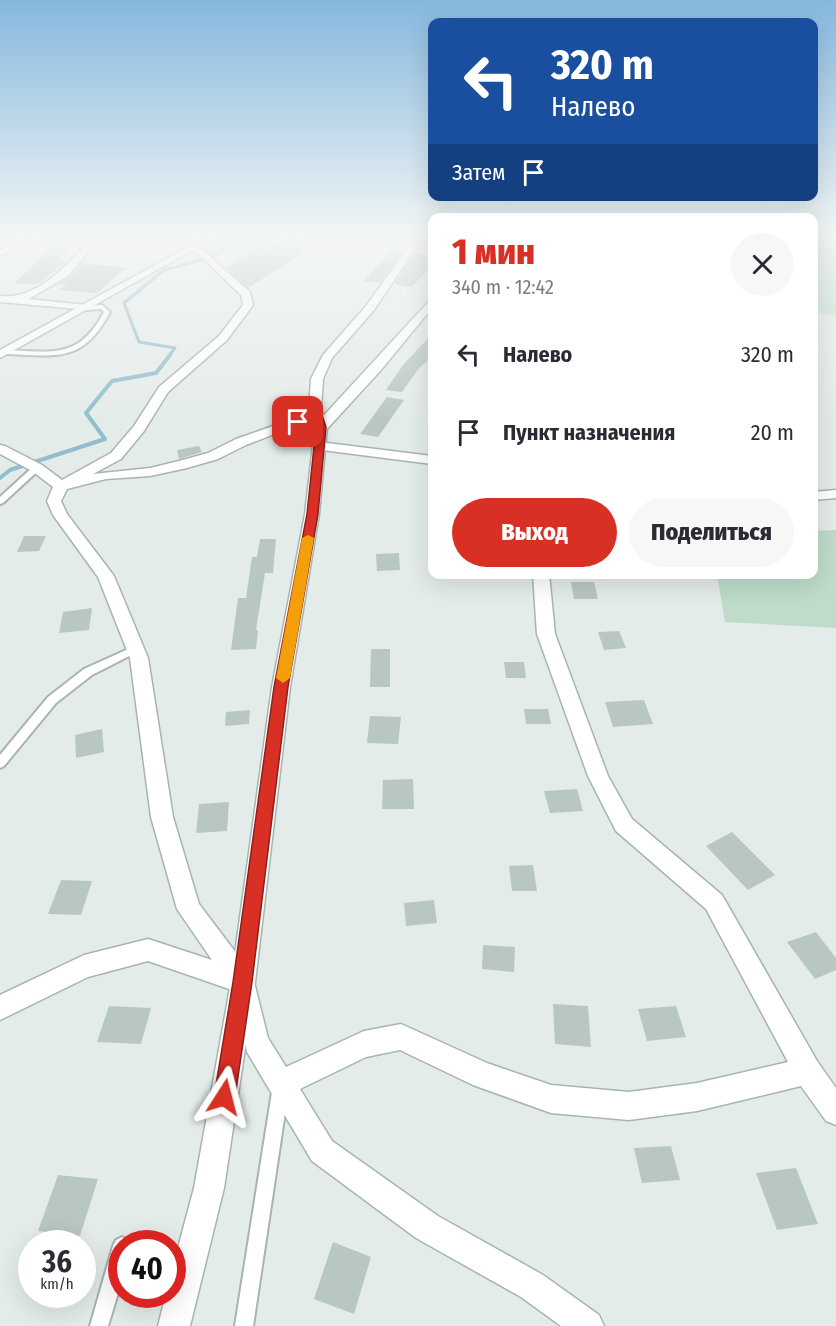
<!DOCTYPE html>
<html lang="ru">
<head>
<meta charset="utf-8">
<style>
	body { margin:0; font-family:"Fira Sans Condensed",sans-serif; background:#f7f7f7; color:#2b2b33; height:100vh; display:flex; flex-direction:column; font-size:22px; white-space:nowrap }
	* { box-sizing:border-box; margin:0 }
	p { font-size:20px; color:#7c7c81 }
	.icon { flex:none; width:33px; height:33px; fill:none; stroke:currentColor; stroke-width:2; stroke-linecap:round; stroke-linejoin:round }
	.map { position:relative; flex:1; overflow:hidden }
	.details { position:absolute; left:428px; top:213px; width:390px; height:366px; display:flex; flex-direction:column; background:#fff; border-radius:12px; box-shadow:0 6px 24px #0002 }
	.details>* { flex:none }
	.top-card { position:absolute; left:428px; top:18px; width:390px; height:183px; border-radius:12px; box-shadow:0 6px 24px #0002; background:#1a4fa0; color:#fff; overflow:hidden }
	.speed { position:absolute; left:18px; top:1230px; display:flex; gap:12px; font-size:30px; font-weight:700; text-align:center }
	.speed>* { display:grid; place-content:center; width:78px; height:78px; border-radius:50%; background:#fff; box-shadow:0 6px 24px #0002; line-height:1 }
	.speed small { font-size:15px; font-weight:400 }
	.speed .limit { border:9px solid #d22; background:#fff; color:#111 }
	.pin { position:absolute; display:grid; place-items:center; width:51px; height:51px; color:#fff; margin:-26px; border-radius:12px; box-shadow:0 3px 9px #0006 }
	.me { position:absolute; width:66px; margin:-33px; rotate:9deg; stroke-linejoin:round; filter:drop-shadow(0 0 4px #0008) }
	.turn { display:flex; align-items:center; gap:21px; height:126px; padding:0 24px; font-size:27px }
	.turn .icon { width:78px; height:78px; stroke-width:2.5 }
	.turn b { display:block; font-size:42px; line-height:51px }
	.then { display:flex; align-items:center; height:57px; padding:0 24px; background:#0003; gap:12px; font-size:22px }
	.round { display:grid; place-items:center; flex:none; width:63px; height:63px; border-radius:32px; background:#f7f7f7 }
	.headline { display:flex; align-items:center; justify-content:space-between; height:102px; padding:0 24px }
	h1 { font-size:36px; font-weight:800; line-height:45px; color:#d93025 }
	.cta { display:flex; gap:12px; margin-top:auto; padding:12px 24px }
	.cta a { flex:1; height:69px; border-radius:36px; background:#d93025; color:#fff; font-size:24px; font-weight:800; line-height:69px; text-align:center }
	.cta a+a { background:#f7f7f7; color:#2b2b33 }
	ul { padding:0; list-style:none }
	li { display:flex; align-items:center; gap:18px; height:78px; padding:0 24px }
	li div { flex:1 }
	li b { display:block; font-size:22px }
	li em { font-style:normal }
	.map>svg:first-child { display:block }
</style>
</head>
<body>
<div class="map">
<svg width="836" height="1326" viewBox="0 0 836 1326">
	<rect width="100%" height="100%" fill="#e4ece9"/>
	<g fill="#bedcc9">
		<path d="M813,236h23v80l-23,-5z"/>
		<path d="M836,530v98l-111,-6 -8,-47 96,-1v-43z"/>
	</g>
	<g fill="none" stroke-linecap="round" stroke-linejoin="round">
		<g stroke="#90bece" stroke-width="3">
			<path d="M214,256l25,-20"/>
			<path d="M168,357l7,-9 -36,-6 -15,-39 40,-33 37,-10"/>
		</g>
		<path stroke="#90bece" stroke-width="4" d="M0,478l10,-8 95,-31 -19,-26 26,-32 44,-8 14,-18"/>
	</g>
	<g fill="#b9c7c3">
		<path d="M61,236h19l-22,24 9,1 -29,23h-24z"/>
		<path d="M288,238l31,4 -71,46 -22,-21 33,-20 8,3z"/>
		<path d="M392,251l10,1 -22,31 -16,-2z"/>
		<path d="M415,253l17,2v10l-20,22 -15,-2 -2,-2z"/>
		<path d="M82,263l44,5 -29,25 -38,-3 8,-5 -9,-1 12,-7z"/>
		<path d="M432,334v23l-13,11 -17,24 -16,-2 17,-25z"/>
		<path d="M387,397l17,3 -26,37 -18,-3z"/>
		<path d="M199,446l3,6 -23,7 -2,-9z"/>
		<path d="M24,536h22l-7,15 -22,1z"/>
		<path d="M260,539h16l-3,34h-8l-9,57h2l-2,19 -25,1 7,-52h8l6,-41h5z"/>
		<path d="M399,553l1,17 -23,1 -1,-17z"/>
		<path d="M571,582h23l4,17h-24z"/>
		<path d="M92,608l-3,22 -30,3 4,-21z"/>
		<path d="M619,631l7,17 -22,2 -6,-18z"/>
		<path d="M371,649h19v38h-20z"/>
		<path d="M504,662h20l2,16h-20z"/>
		<path d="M644,700l9,24 -40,3 -8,-25z"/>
		<path d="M524,709h24l3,15h-25z"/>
		<path d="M250,710l-1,14 -24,2 1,-14z"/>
		<path d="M370,716l31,1 -3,27 -31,-1z"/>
		<path d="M102,729l2,23 -28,6 -1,-23z"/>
		<path d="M413,779l1,30h-32l1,-29z"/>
		<path d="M577,789l6,22 -33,2 -6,-22z"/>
		<path d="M229,802l-2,29 -31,2 3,-29z"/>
		<path d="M732,832l43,43 -27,15 -42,-44z"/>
		<path d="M533,865l4,26h-25l-3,-25z"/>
		<path d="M61,880l31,1 -11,34 -33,-1z"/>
		<path d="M434,900l3,23 -31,3 -2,-23z"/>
		<path d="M816,932l20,26v12l-21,9 -28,-37z"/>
		<path d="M483,945l32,2 -1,25 -32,-3z"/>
		<path d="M553,1004l35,2 3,41 -36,-3z"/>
		<path d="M109,1006l42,2 -10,36 -44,-2z"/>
		<path d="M676,1006l10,31 -39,4 -9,-32z"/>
		<path d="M671,1146l9,34 -38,3 -8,-35z"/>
		<path d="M796,1168l22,56 -41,6 -21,-57z"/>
		<path d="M58,1175l40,4 -18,57 -42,-5z"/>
		<path d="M333,1242l38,15 -17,57 -40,-15z"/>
	</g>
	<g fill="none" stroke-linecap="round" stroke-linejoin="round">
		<defs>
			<g id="service">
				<path d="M102,305l8,7c-27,51 -52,44 -103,42l-3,-2 3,-2c47,2 72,9 97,-38l-3,-3 -15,1 -3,-2 3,-2z"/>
				<path d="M34,466h3l4,2 -38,35 -3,1v-7z"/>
				<path d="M135,646l4,1 1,2 -1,2 -47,24 -36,28 -52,63 -4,2v-13l48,-58 36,-28z"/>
				<path d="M280,1084l6,2 2,6 -35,234h-18l37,-234 2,-6z"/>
				<path d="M122,1237l6,3 2,4h-8v36l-14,46h-18l23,-80 3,-6z"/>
			</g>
			<g id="minor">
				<path d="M28,236h11l-39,20v-6z"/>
				<path d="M93,236h9l-34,40 -39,23 57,6 5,3 -1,2 -90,-8v-6c39,4 69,-33 93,-60z"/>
				<path d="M195,243l55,49 3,13 -26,35 -59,52 -24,39 -23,28 -28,15 57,-6 29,-7 29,-8 28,-14 77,-27 4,-1 6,4 -77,30 -28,14 -31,9 -37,8 -44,3 -39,10 -6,12 6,13 47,62 34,82 25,159 26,87 53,70 16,64 18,29 78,-36 37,-7 86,39 64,22 78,7 68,-9 91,-21 -82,-153 -90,-78 -28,-55 -51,-142 -4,-60h16l6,60 53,142 24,43 90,76 95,166 19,27v37l-10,-4 -25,-35 -104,25 -68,9 -78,-7 -78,-28 -73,-35 -34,7 -66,32 32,52 106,75 105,59 56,40 5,11h-43l-40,-29 -105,-59 -104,-77 -65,-109 -15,-62 -84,-29 -60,16 -88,43v-25l84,-40 64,-16 64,21 -35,-51 -26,-92 -21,-159 -32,-81 -45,-62 -6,-14 6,-14 -21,-16 -32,-17v-9l5,1 37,19 20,15 49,-27 23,-27 25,-39 60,-51 24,-31 -2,-10 -49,-47 -1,-2z"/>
				<path d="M432,298v10l-51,62 -55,60h-10v-6z"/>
				<path d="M319,442l113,14v8l-118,-15v-6z"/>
				<path d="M836,490v8l-23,2v-8z"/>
			</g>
			<g id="tertiary">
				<path d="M208,236h10l-218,122v-8z"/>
				<path d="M416,236h8l-50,74 -42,48 -9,21 -2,29 6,19 -8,87 -29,173 -35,295 -31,206 -34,138h-32l8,-32h6v-24l22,-82 37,-206 41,-295 33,-173 10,-87 -6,-19 2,-29 12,-24 43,-49z"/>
			</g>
		</defs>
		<use href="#service" stroke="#a7b4b1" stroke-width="4"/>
		<use href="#minor" stroke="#a7b4b1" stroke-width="3"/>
		<use href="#tertiary" stroke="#a7b4b1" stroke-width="3"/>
		<use href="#service" fill="#fff" fill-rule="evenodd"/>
		<use href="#minor" fill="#fff" fill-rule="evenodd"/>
		<use href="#tertiary" fill="#fff" fill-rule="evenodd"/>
	</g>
	<linearGradient id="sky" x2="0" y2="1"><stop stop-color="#85b8de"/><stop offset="0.56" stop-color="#f3f6f5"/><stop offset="1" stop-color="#f3f6f5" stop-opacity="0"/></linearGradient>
	<rect width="836" height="422" fill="url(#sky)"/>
	<path fill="#d93025" stroke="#8d1f18" stroke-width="1.5" d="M317,412l5,3 4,12 -8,87 -30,173 -36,295 -17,115 -3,7 -8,3 -7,-3 -3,-7 19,-115 41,-295 33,-173 9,-87 -3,-8 -15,6 -5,-3z"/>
	<path fill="#f59e0b" d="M308,535l6,3 -24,140 -7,5 -7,-5 26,-140z"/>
</svg>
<div class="speed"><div>36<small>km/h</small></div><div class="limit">40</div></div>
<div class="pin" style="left:298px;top:422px;background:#d93025"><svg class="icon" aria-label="arrive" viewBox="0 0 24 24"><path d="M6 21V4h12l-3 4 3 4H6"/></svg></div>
<svg class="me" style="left:224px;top:1097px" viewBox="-20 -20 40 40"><path d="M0-17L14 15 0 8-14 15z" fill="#d93025" stroke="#fff" stroke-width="4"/></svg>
<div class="top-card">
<div class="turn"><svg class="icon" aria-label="left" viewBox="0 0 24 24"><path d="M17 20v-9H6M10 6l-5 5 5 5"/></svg><div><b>320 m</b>Налево</div></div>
<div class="then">Затем<svg class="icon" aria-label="arrive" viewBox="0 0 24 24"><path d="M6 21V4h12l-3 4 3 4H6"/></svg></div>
</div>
<section class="details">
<div class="headline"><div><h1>1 мин</h1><p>340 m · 12:42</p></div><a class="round"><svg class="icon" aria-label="close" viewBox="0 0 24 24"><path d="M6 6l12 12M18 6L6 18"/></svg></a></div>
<ul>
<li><svg class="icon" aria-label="left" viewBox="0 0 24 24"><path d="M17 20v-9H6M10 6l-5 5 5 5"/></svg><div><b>Налево</b></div><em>320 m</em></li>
<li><svg class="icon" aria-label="arrive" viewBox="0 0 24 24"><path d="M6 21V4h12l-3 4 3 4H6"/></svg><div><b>Пункт назначения</b></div><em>20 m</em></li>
</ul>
<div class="cta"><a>Выход</a><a>Поделиться</a></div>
</section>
</div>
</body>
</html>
